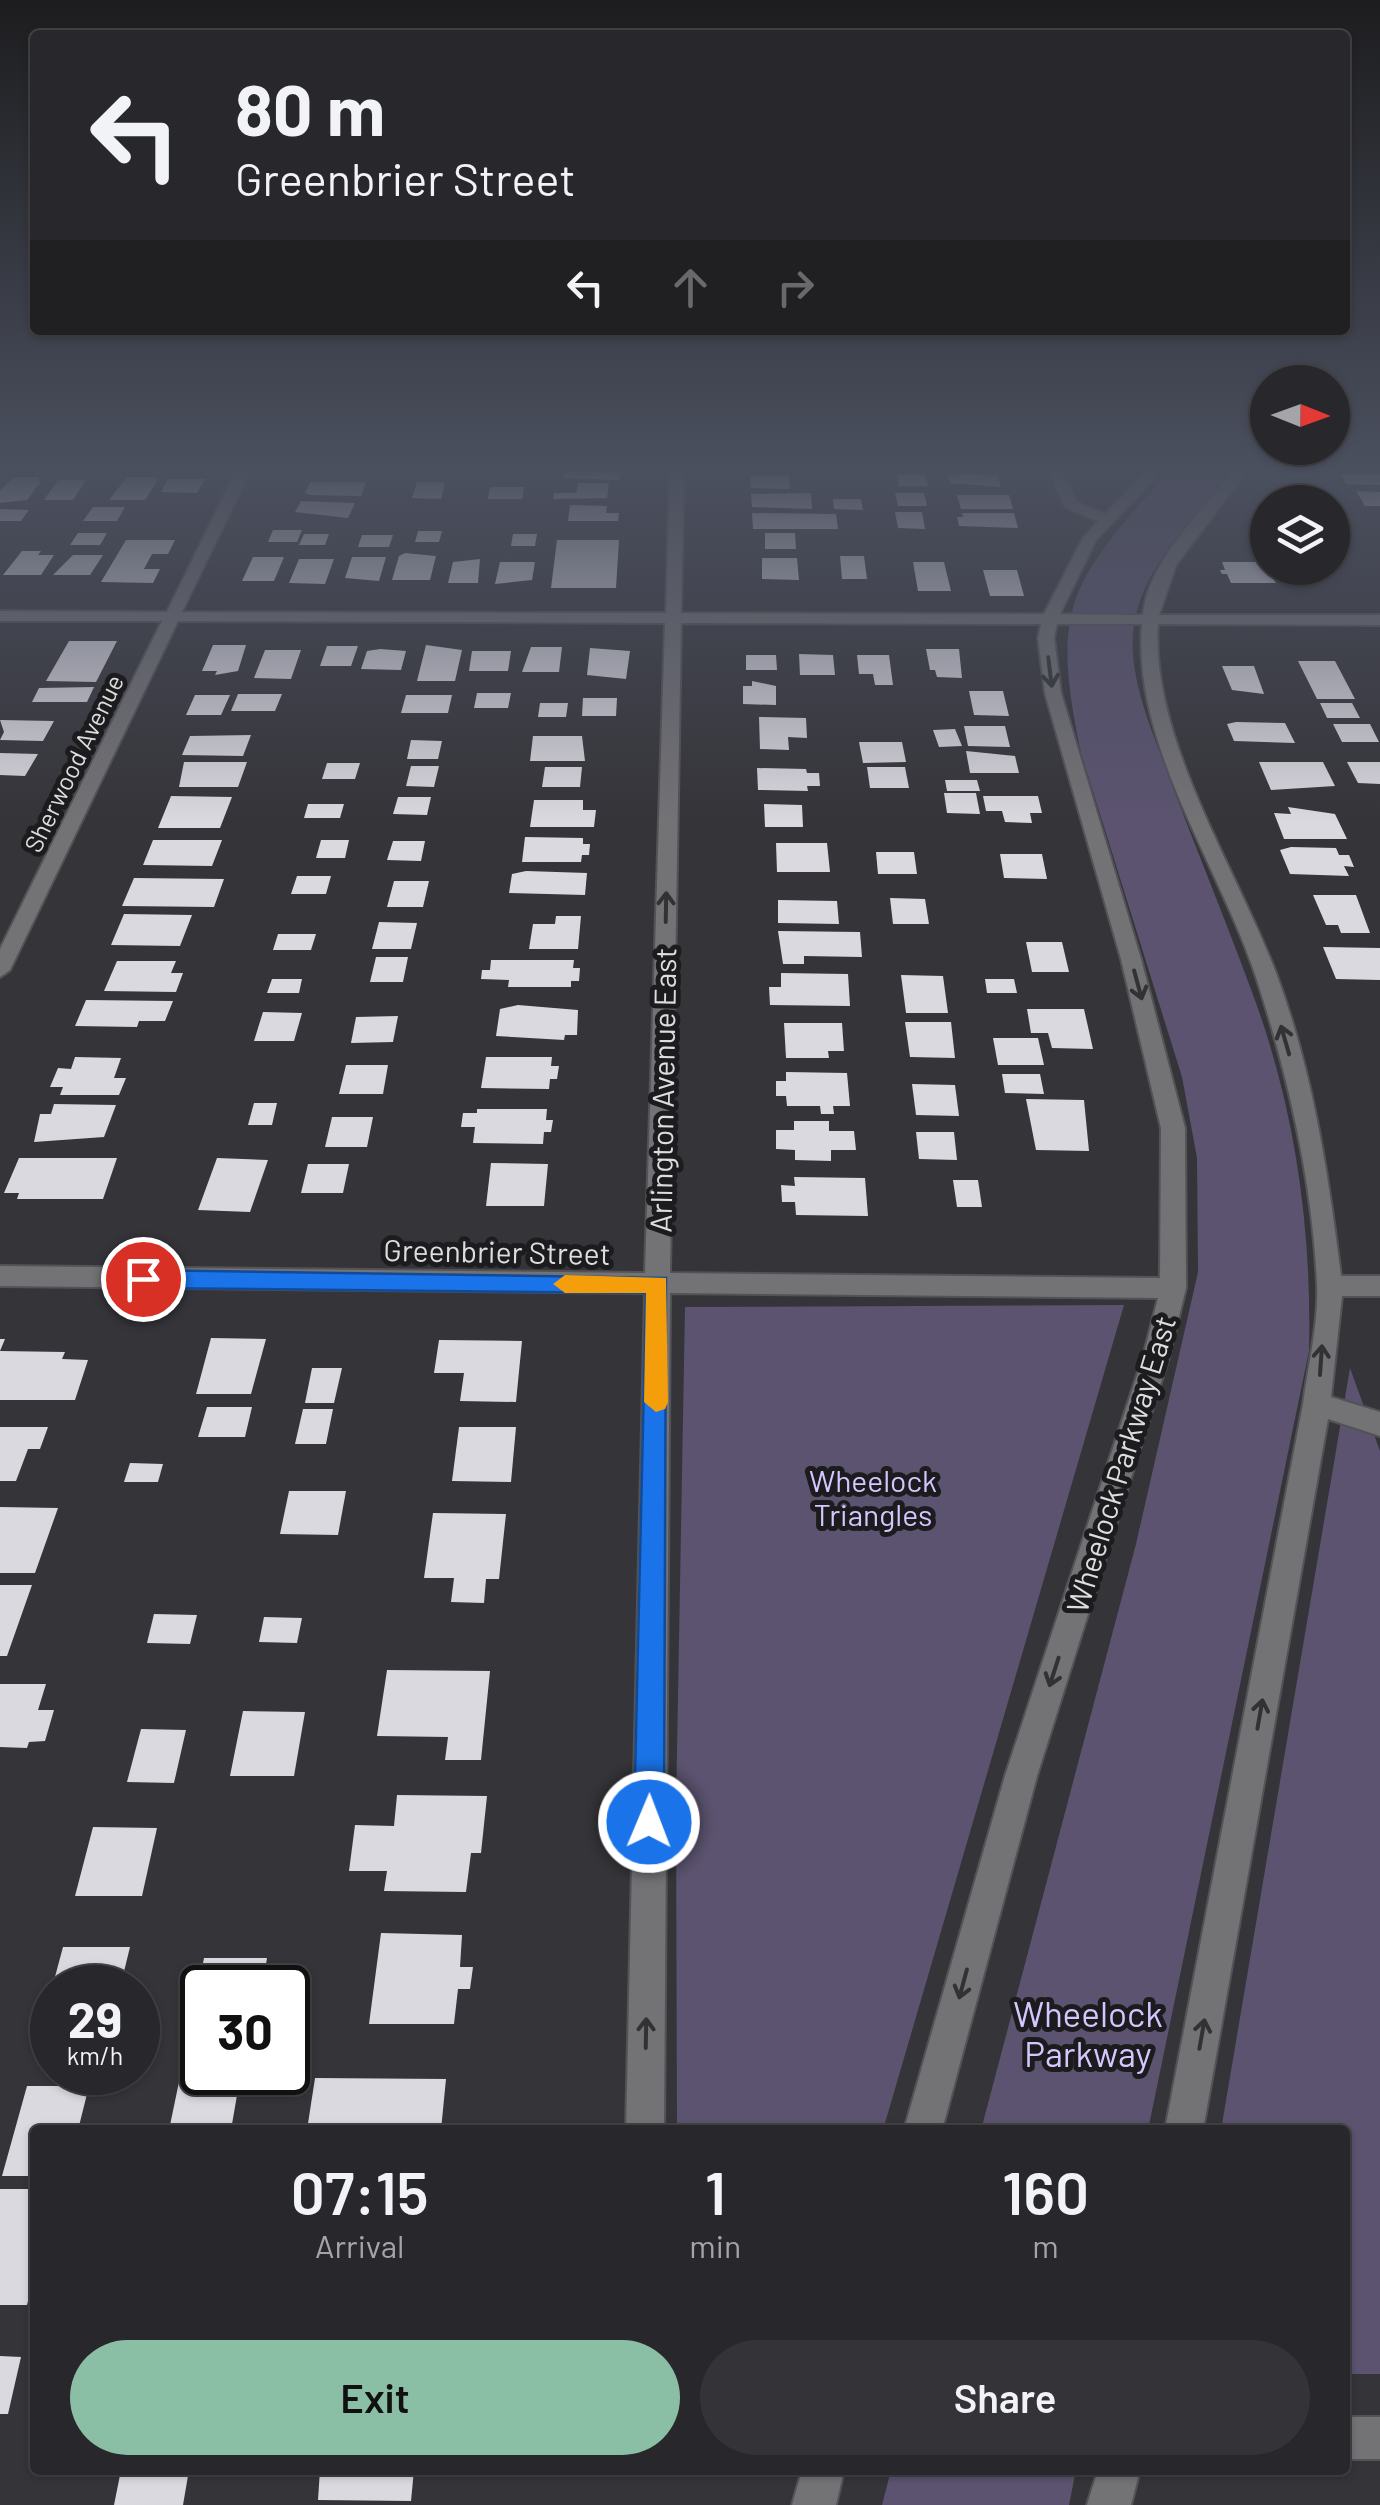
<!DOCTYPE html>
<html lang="en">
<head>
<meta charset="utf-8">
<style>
	body { margin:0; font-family:Barlow,sans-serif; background:#343337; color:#f1f3f6; height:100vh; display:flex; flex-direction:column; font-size:38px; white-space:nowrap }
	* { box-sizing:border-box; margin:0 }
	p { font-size:32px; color:#a5a5a9 }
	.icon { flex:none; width:55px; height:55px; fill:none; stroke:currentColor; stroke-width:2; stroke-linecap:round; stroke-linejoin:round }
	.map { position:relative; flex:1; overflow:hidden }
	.side { position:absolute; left:30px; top:2125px; width:1320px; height:350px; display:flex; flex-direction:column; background:#28272b; border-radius:10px; box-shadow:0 2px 8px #0004,0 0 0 2px #444447 }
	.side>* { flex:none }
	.top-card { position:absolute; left:30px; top:30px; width:1320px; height:305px; border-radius:10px; box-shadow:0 2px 8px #0004,0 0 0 2px #444447; background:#28272b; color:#f1f3f6; overflow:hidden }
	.needle { width:65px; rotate:91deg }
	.buttons { position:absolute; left:1250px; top:365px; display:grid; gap:20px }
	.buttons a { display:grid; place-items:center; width:100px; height:100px; border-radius:50%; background:#28272b; box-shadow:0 2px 8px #0004,0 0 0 2px #444447; font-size:50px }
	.speed { position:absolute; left:30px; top:1965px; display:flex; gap:20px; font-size:50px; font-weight:700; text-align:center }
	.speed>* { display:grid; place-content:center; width:130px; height:130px; border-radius:50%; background:#28272b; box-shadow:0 2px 8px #0004,0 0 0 2px #444447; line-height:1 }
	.speed small { font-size:25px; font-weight:400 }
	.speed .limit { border:5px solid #111; border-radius:15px; background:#fff; color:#111 }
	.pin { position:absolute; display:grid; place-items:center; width:85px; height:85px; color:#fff; margin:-42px; border:5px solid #fff; border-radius:50%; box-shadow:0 2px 10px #0007 }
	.me { position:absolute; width:110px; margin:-55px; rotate:1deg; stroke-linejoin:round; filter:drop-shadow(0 0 8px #0008) }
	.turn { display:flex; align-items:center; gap:35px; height:210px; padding:0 40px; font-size:45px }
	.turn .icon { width:130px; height:130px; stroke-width:2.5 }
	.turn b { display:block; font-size:70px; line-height:85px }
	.lanes { display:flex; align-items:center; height:95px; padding:0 40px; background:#0003; justify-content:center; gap:50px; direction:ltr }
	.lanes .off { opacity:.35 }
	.eta { display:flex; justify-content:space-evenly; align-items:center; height:170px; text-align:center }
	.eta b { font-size:60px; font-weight:600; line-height:70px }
	.primary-button { display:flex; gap:20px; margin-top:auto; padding:20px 40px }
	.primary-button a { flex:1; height:115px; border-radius:60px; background:#8abfa5; color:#111; font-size:40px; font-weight:600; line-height:115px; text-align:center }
	.primary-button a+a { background:#343337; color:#f1f3f6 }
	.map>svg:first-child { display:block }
</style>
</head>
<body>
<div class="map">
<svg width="1380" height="2505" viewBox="0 0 1380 2505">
	<rect width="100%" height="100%" fill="#353439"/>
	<g fill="#5b536f">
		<path d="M1169,471h59c-35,52 -89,96 -95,162 -4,48 21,102 37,147 27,71 56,141 82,212 43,115 60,236 57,359l-161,779h-167l155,-586 62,-272 -1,-114 -15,-81 -101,-324c-32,-150 -9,-172 88,-282z"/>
		<path d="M1124,1305l-241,825h-206l-1,-323 9,-500z"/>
		<path d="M1350,1368l30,83v923h-35v-244h-124z"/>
		<path d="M891,2470h185l-7,35h-187z"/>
	</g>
	<g fill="#dbd9e0">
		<path d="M565,471h56l-1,9 -56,-2z"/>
		<path d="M897,474h28l3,12h-29z"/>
		<path d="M962,474l35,1 4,12 -51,-4 -2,-7z"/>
		<path d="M1340,474h40v11l-34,-1z"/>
		<path d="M750,475h39l1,14 -39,-1z"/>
		<path d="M14,477h26l-3,4h4l-14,19 -27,3v-12z"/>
		<path d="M127,477h29l1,4 -12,19h-36z"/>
		<path d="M168,479h37l-8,14 -36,-1z"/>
		<path d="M58,480h28l-13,20h-29z"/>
		<path d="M310,482h56l-5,14 -52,-1 -4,-2z"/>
		<path d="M417,482h28l-4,17 -29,-1z"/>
		<path d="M578,483h31l-2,15 -54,1 1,-6h22z"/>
		<path d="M490,487h34l-2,12h-34z"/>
		<path d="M1356,491l24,1v14h-15z"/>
		<path d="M811,493l1,16 -60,-2 -1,-13z"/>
		<path d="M895,493h29l3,13h-29z"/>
		<path d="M957,495h52l4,14h-52z"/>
		<path d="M833,499h28l2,11 -29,-1z"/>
		<path d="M301,501l54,2 -7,15 -53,-6z"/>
		<path d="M570,505l37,1 -1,7h13l-1,8h-50z"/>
		<path d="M93,507h32l-8,14h-34z"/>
		<path d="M0,509l29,1 -8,11h-21z"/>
		<path d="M895,512h27l3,17 -27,-1z"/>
		<path d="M752,513l84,1 2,15h-85z"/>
		<path d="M962,513h52l4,15 -59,-2 -2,-9h6z"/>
		<path d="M273,530h29l-5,12h-29z"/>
		<path d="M418,531h24l-3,11h-24z"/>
		<path d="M78,533h29l-7,12h-30z"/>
		<path d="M765,533h30l1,16h-31z"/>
		<path d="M304,534h25l-4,11h-26z"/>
		<path d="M513,534h24l-2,12h-24z"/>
		<path d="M362,535h31l-4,12h-31z"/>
		<path d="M126,540h49l-7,14h-16l-8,15h16l-7,14 -52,-1z"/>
		<path d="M557,540h62l-3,48h-65z"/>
		<path d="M22,551h19l-3,4h16l-13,20h-38z"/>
		<path d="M405,553l31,3 -6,24h-38l7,-24z"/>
		<path d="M73,555h30l-13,20h-37z"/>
		<path d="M840,556h24l3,23h-25z"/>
		<path d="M253,557h31l-10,24h-32z"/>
		<path d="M352,557h34l-7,24 -34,-3z"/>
		<path d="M762,558h35l2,22 -37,-1z"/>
		<path d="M299,559h35l-9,25 -36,-1z"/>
		<path d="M480,559l-2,24h-30l5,-21z"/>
		<path d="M500,562h35l-3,18 -37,4z"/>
		<path d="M913,562h31l7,29h-33z"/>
		<path d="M1222,562h39l15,21h-45l-4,-9h-5l-2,-4h5z"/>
		<path d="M983,570h34l7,26h-34z"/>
		<path d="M69,641h48l-21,41 -50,-1z"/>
		<path d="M213,645h33l-8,26 -23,4 2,-4h-15z"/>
		<path d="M426,645l36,5 -7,31h-38z"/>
		<path d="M327,646h31l-7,20h-31z"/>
		<path d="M531,647h31l-3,25h-37z"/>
		<path d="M590,648l40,3 -4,28 -39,-4z"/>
		<path d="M380,649l26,2 -5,19 -40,-1 6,-18z"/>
		<path d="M926,649h33l3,29 -25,-1 -2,-7h-5z"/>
		<path d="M265,650h36l-10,29 -37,-1z"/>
		<path d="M472,651h39l-3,20h-39z"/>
		<path d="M799,654l34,1 2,20h-35z"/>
		<path d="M746,655h30l1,15h-31z"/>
		<path d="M857,655h32l4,30h-18l-2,-11h-14z"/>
		<path d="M1298,661h37l20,38h-38z"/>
		<path d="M1222,666h32l10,28 -32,-4z"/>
		<path d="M752,681l24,5v19l-33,-1v-18h9z"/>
		<path d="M94,687l-7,15h-55l7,-14z"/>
		<path d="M969,691h34l6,25 -35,-1z"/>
		<path d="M477,693h34l-3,15h-34z"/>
		<path d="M238,694h44l-7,17h-44z"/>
		<path d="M195,695h35l-9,20h-35z"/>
		<path d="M406,695h46l-4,18h-47z"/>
		<path d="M583,698h34l-1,18h-34z"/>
		<path d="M540,703h28l-2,14h-28z"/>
		<path d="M1320,703h32l8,15h-33z"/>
		<path d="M759,717l47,1 1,20 -19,-1 1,13 -29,-1z"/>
		<path d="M0,720l54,1 -11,20 -43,-1 4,-8z"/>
		<path d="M1236,722l49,1 10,20 -61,-2 -7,-17z"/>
		<path d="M1333,724h37l9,18h-37z"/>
		<path d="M964,726h41l5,21 -42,-1z"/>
		<path d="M955,729l7,17 -23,1 -6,-17z"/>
		<path d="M251,735l-8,21 -61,-1 8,-19z"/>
		<path d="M533,736h49l3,25h-55z"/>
		<path d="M411,740l31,1 -4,18h-31z"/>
		<path d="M859,742h43l4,20 -43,1z"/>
		<path d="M966,751l49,5 4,17h-49z"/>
		<path d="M0,753l38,1 -13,22 -25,-1z"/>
		<path d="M184,762h63l-9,25h-59z"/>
		<path d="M1259,762h64l12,24 -64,4z"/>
		<path d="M1347,762h33v22l-22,-1z"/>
		<path d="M327,763h33l-5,16h-33z"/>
		<path d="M411,766h28l-5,21 -28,-1z"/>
		<path d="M545,767h37l-2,20h-38z"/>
		<path d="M867,767h38l4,21h-39z"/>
		<path d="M757,768l49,1 1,4h12l1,13h-13l1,5 -50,-1z"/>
		<path d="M945,780h32l3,11h-33z"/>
		<path d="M944,793h32l4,21 -33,-1z"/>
		<path d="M171,796l61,1 -12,31h-62z"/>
		<path d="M983,796h55l4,17h-12l2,10 -27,-1 -3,-11h-16z"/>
		<path d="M398,797h33l-4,18 -34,-1z"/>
		<path d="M534,800h49v10h13l-2,17h-64z"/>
		<path d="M308,804h36l-4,14h-36z"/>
		<path d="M764,804l38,1 1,22h-38z"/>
		<path d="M1288,807l47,7 12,25h-63l-10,-26 17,1z"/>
		<path d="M525,837l58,1v6h7l-1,11h-7l-1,7h-59z"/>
		<path d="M153,840h69l-10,26 -69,-1z"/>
		<path d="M321,840h28l-4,18h-29z"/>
		<path d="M393,841h32l-4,20 -34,-1z"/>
		<path d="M776,843h51l3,29h-53z"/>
		<path d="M1291,847l45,1 3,7h10l5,12 -10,-1 5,10 -59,-2 -10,-24z"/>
		<path d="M876,852h38l3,22h-39z"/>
		<path d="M1000,854h42l5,25 -43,-1z"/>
		<path d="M526,871l61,2 -2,22 -76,-2 3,-19z"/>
		<path d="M297,876h34l-5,18h-35z"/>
		<path d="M134,878l90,1 -10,28 -92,-1z"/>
		<path d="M394,881h35l-6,26h-36z"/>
		<path d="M1313,895h43l14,38h-29l-3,-8h-12z"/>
		<path d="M890,898l35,1 4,25h-36z"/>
		<path d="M778,900l59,1 2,23 -61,-1z"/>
		<path d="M124,914l68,1 -12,31 -69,-1z"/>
		<path d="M556,916h25l-3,33h-49l4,-25h22z"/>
		<path d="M379,922l38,1 -6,26h-39z"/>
		<path d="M778,931l82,1 2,25 -58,-1v8h-21z"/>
		<path d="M278,934h38l-5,16h-38z"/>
		<path d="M1026,942h36l7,30h-37z"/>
		<path d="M1323,947l57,1v32l-44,-1z"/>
		<path d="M376,957h32l-5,25h-33z"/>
		<path d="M491,960h83l-1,8h7l-1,13h-8v6h-63l1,-7 -28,-1 1,-9h8z"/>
		<path d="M117,961h59l-5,12h12l-7,19 -72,-1z"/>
		<path d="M781,973l67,1 2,32 -80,-1 -1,-18h12z"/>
		<path d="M901,975l42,1 5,37h-42z"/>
		<path d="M272,979h30l-3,14h-32z"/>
		<path d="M985,979h29l3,14h-30z"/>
		<path d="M86,1000l87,1 -8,20h-26l-2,6 -62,-1z"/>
		<path d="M518,1005l60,5 -1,25h-12l-1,5 -68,-4 4,-27z"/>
		<path d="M1027,1009h57l9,40 -41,-1 -4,-15h-17z"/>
		<path d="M263,1012l39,1 -8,28h-40z"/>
		<path d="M398,1016l-5,26 -42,1 5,-26z"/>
		<path d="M905,1022h46l4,36 -45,-1z"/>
		<path d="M784,1023h58l2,28h-16l1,7h-43z"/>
		<path d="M993,1038h45l6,27h-46z"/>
		<path d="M75,1057l46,1 -7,20h12l-7,17h-59l3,-8h-13l8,-19 13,1z"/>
		<path d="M486,1057h66l-1,9h8l-2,13h-7l-1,10 -68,-1z"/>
		<path d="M346,1065h42l-5,29h-44z"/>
		<path d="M786,1072l61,1 3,33h-17l1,8h-13l-1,-8h-33l-1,-10h-10v-15h10z"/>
		<path d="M1002,1074h38l4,20 -39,-1z"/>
		<path d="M912,1084l43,1 4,31 -43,-1z"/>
		<path d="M1026,1099l58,1 5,51 -53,-1z"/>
		<path d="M254,1103h23l-5,22h-24z"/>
		<path d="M54,1104l62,1 -12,32 -70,5 6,-28h11z"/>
		<path d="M477,1109h70l-1,11h7l-2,12h-7l-1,12 -70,-1 2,-16h-14l2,-14h14z"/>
		<path d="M332,1117h41l-6,30h-42z"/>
		<path d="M794,1121h35v10h25l2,19h-25v11l-36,-1v-10l-19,-1v-19h18z"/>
		<path d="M916,1132h38l3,28 -38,-1z"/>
		<path d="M19,1158h98l-14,41h-86l2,-6h-15z"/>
		<path d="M217,1158l51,2 -18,52 -52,-2z"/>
		<path d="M491,1163l57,1 -4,42h-58z"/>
		<path d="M308,1164h41l-6,29h-42z"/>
		<path d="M794,1177l71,1 3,38 -72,-1 -1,-13h-13l-1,-17 14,1z"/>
		<path d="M953,1180h25l4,27h-25z"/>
		<path d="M211,1338l55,1 -15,55h-55z"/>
		<path d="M0,1339h5l-5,12 65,1 -3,7 26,1 -13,40h-75z"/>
		<path d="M439,1340l83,1 -6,61 -56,-1 4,-28h-30z"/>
		<path d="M312,1368h30l-8,35h-29z"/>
		<path d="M207,1407h45l-7,30h-47z"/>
		<path d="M303,1409h30l-7,35h-31z"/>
		<path d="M0,1427h48l-8,22h-12l-12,32h-16z"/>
		<path d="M459,1427h57l-5,55 -59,-1z"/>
		<path d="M130,1463l33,1 -5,18h-34z"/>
		<path d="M289,1491h57l-8,44 -58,-1z"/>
		<path d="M0,1507l58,1 -23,65h-35z"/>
		<path d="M433,1513l73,1 -7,65h-13l-2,24 -33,-1 3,-24h-30z"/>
		<path d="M0,1585h32l-25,71h-7z"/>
		<path d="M154,1614l43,1 -7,29 -43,-1z"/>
		<path d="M264,1617l38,1 -5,25 -38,-1z"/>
		<path d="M387,1670l103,1 -9,89h-36l3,-23 -71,-1z"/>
		<path d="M0,1684h46l-8,26h16l-9,31 -16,1 -2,6 -27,-1z"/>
		<path d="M243,1711l62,1 -11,64h-64z"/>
		<path d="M141,1729l45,1 -12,53 -47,-1z"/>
		<path d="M397,1795l90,1 -6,57h-10l-5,39 -82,-1 3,-20h-38l6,-46 39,1z"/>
		<path d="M93,1827l64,1 -15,68h-67z"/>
		<path d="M381,1933l81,2 -2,32h13l-3,22h-12l-4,35h-85z"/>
		<path d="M63,1947h67l-10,41h-68z"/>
		<path d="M204,1958h63l-5,30h-60v36h-11z"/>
		<path d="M185,2053h17v19h39l-10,58h-62z"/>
		<path d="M315,2078l131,1 -5,51h-134z"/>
		<path d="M27,2086h62l-11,44h-43v46h-33z"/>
		<path d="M0,2189h35v84l-8,32h-27z"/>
		<path d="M0,2356l21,1 -13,57h-8z"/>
		<path d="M121,2470h68l-6,35h-69z"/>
		<path d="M320,2470h94l-3,31 -93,-1z"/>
	</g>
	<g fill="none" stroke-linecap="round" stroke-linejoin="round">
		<defs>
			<g id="minor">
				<path d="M236,471h14l-68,141 484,1 4,-142h14l-3,142 363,1 39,-76 15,-17 -32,-13 -18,-37h14l15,31 28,12 42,-43h15l-66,69 -36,74 83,1c5,-54 59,-103 90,-144h14l-71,94 -17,50h221v10l-222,-1c-8,113 78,244 118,349 37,99 52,199 65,303h39v20h-38l-11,101 49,15v24l-52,-17 -125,711h-38l138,-726c5,-39 16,-82 14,-121 -5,-104 -29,-208 -61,-306 -37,-112 -124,-233 -114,-353h-85l-3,14 7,55 80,266 44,169 1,160 -17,69 -132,419 -95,354h-38l101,-354 138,-419 15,-59 -488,-5 -6,837h-38l19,-837 -645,-7v-20l645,7 20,-650 -487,-2 -168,349 -10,7v-28l162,-328h-162v-10l167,1zM681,623l360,1 -3,14 7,55 76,266 40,169 -1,150 -490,-5z"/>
				<rect x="1345" y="2417" width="35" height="42"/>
				<path d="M802,2470h42l-8,35h-44z"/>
				<path d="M1098,2470h42l-9,35h-44z"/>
			</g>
		</defs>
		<use href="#minor" stroke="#535257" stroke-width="4"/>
		<use href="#minor" fill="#737275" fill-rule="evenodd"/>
	</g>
	<defs><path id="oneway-shaft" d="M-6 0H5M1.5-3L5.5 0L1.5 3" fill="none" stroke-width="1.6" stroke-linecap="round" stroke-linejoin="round" transform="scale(2.5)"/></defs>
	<g stroke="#323234">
		<use href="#oneway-shaft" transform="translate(1050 672) rotate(83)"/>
		<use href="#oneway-shaft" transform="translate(666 907) rotate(-89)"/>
		<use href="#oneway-shaft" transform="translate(1138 985) rotate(75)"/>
		<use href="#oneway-shaft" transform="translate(1285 1040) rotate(-106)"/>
		<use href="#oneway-shaft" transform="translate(1321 1360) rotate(-86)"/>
		<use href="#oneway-shaft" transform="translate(1054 1672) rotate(108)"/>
		<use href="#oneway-shaft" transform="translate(1260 1714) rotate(-80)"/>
		<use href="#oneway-shaft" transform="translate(963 1984) rotate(105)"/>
		<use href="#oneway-shaft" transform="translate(646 2033) rotate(-89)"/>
		<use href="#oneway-shaft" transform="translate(1202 2034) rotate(-80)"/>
	</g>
	<linearGradient id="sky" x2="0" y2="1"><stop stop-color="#1d1d1f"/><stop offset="0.57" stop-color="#4b505f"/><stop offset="1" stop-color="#4b505f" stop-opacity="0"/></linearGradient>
	<rect width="1380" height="822" fill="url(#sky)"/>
	<path fill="#1a73e8" stroke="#114b97" stroke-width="2.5" d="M143,1270l523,8 -2,544 -4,11 -11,5 -10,-5 -5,-11 12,-529 -503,-5 -11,-9z"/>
	<path fill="#f59e0b" d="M565,1275l101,3 2,124 -3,7 -9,3 -12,-10 2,-109h-81l-12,-9z"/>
	<g text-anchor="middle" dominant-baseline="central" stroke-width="10" stroke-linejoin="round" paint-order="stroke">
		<g font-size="25" fill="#dddde0" stroke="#1c1c1e">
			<text transform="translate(73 763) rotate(-64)">Sherwood Avenue</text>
		</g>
		<g font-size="30" fill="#dddde0" stroke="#1c1c1e">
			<text transform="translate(662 1090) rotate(-89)">Arlington Avenue East</text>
			<text transform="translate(497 1251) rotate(1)">Greenbrier Street</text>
			<text transform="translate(1120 1464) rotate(-73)">Wheelock Parkway East</text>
		</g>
		<g font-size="30" fill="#d6c6ff" stroke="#1c1c1e">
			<text x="873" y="1480">Wheelock<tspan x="873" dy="34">Triangles</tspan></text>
		</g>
		<g font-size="35" fill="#d6c6ff" stroke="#1c1c1e">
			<text x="1088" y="2013">Wheelock<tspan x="1088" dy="40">Parkway</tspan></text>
		</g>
	</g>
</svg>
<div class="buttons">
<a><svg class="needle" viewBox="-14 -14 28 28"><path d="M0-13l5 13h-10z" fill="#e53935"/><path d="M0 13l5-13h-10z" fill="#a5a5a9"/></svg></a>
<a><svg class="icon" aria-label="layers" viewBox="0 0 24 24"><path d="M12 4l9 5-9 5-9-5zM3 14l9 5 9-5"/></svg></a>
</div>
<div class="speed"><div>29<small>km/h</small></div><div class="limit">30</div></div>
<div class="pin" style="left:143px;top:1279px;background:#d93025"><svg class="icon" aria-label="arrive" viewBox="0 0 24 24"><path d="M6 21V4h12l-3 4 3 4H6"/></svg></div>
<svg class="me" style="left:649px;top:1822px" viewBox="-20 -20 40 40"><circle r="17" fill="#1a73e8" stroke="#fff" stroke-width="3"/><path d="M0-11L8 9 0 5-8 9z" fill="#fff"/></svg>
<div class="top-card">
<div class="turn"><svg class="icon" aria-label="left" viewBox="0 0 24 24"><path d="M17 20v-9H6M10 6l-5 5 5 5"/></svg><div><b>80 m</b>Greenbrier Street</div></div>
<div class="lanes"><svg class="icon" aria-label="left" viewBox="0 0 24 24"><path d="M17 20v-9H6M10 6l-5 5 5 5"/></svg><svg class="icon off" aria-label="ahead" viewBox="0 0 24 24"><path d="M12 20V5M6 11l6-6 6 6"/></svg><svg class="icon off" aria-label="right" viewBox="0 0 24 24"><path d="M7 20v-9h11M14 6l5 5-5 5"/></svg></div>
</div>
<section class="side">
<div class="eta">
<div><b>07:15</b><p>Arrival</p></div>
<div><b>1</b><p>min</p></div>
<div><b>160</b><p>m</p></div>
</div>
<div class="primary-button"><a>Exit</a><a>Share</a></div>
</section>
</div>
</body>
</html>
